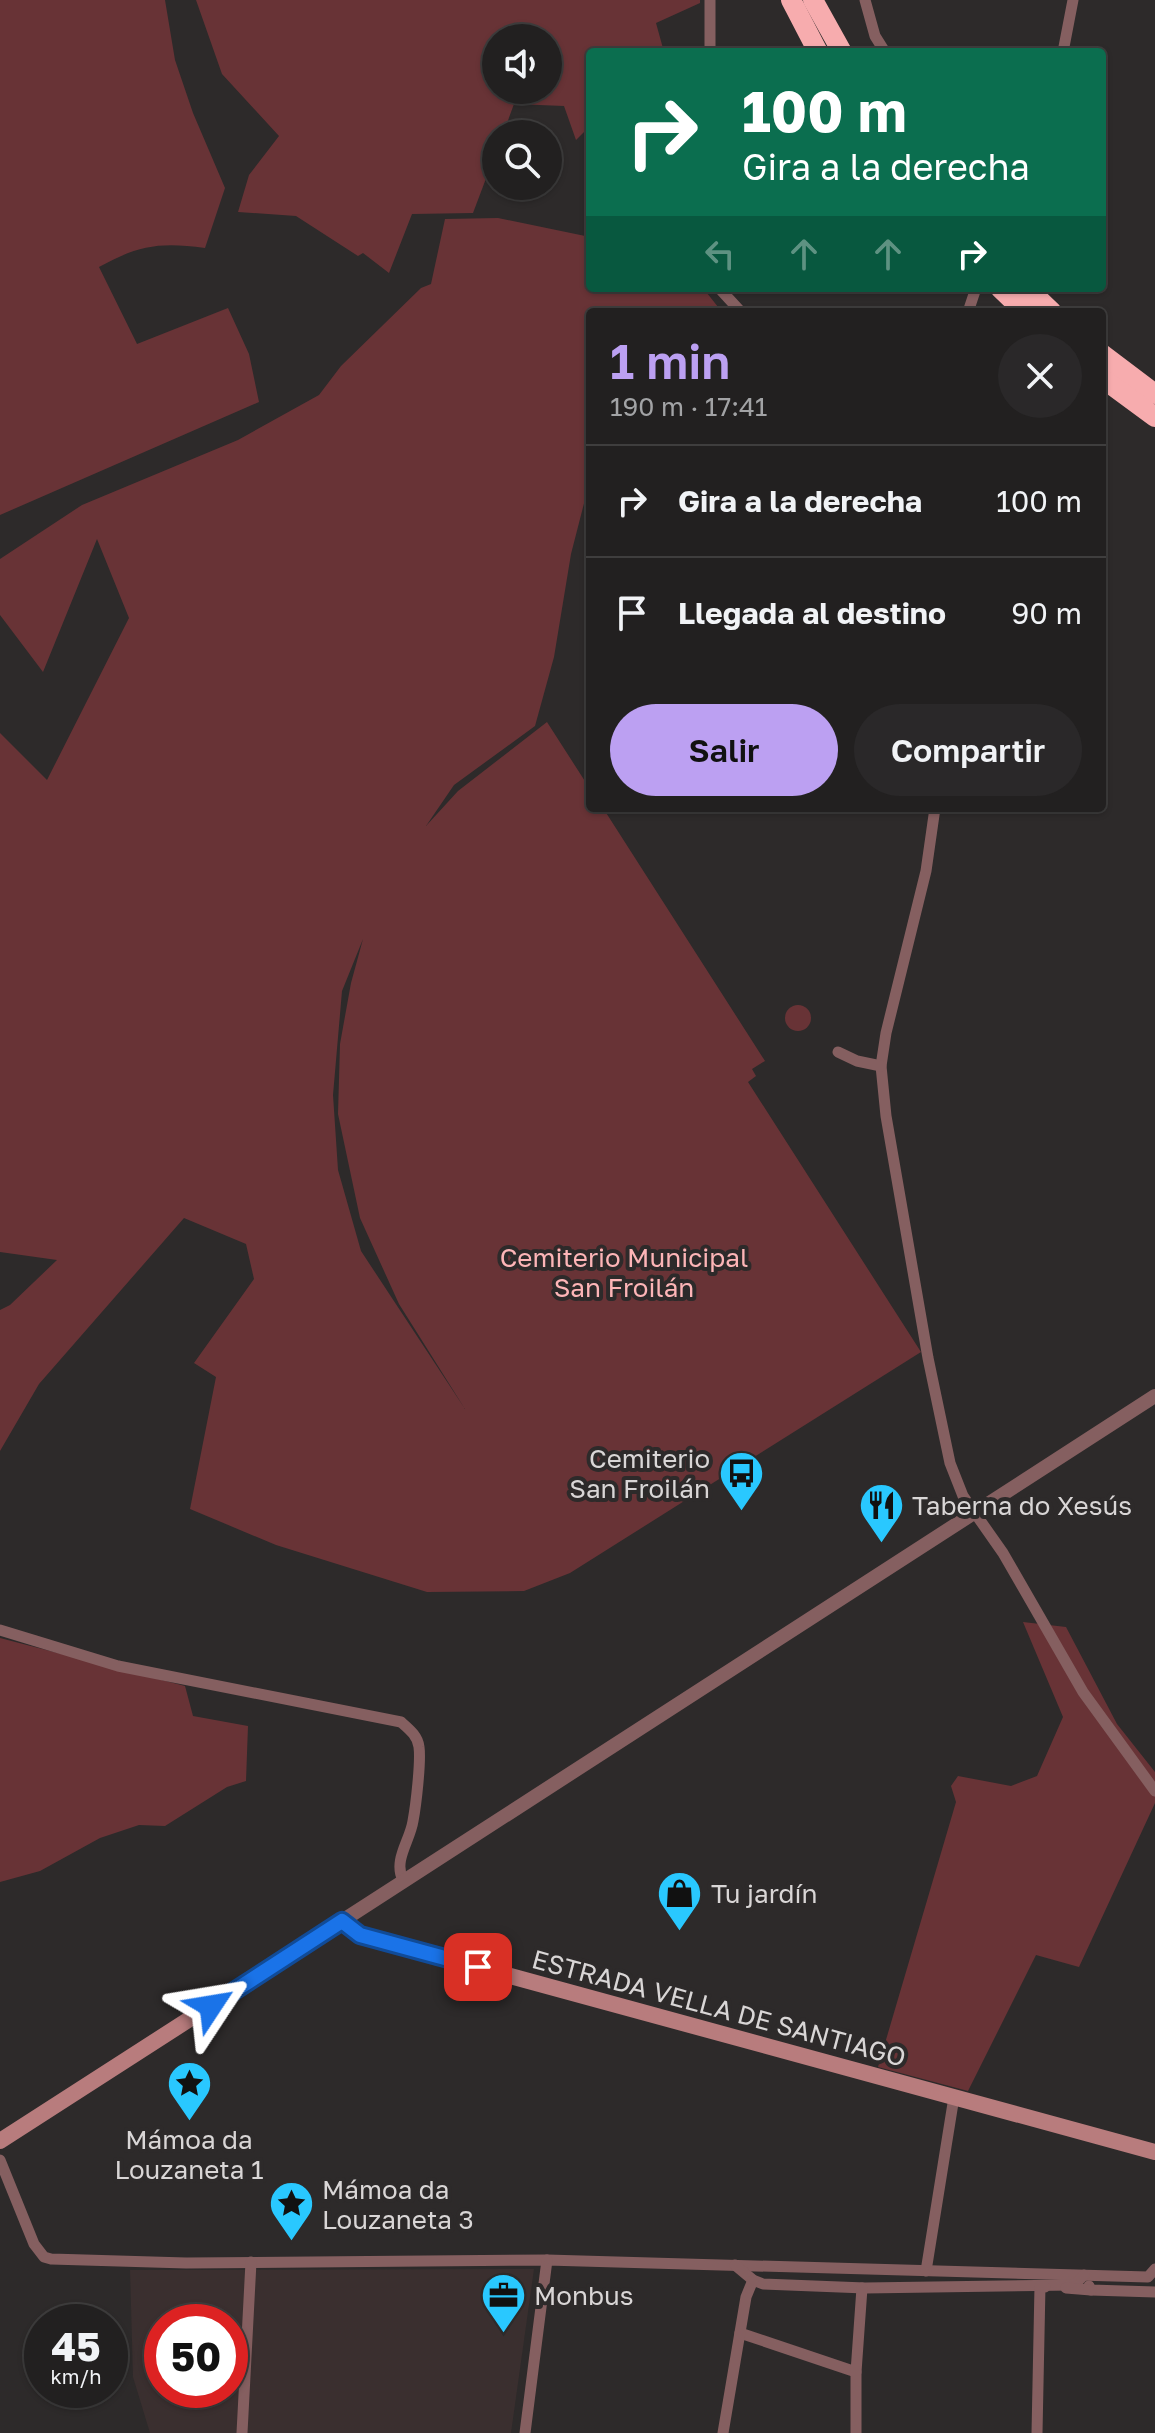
<!DOCTYPE html>
<html lang="es">
<head>
<meta charset="utf-8">
<style>
	body { margin:0; font-family:"Golos Text",sans-serif; background:#2a2829; color:#f1f3f6; height:100vh; display:flex; flex-direction:column; font-size:30px; white-space:nowrap }
	* { box-sizing:border-box; margin:0 }
	p { font-size:26px; color:#a2a3a5 }
	.icon { flex:none; width:44px; height:44px; fill:none; stroke:currentColor; stroke-width:2; stroke-linecap:round; stroke-linejoin:round }
	.map { position:relative; flex:1; overflow:hidden }
	.details { position:absolute; left:586px; top:308px; width:520px; height:504px; display:flex; flex-direction:column; background:#222020; border-radius:8px; box-shadow:0 2px 6px #0004,0 0 0 2px #3f3e3e }
	.details>* { flex:none }
	.banner { position:absolute; left:586px; top:48px; width:520px; height:244px; border-radius:8px; box-shadow:0 2px 6px #0004,0 0 0 2px #3f3e3e; background:#0b6e4f; color:#fff; overflow:hidden }
	.tools { position:absolute; left:482px; top:24px; display:grid; gap:16px }
	.tools a { display:grid; place-items:center; width:80px; height:80px; border-radius:50%; background:#222020; box-shadow:0 2px 6px #0004,0 0 0 2px #3f3e3e; font-size:40px }
	.speed { position:absolute; left:24px; top:2304px; display:flex; gap:16px; font-size:40px; font-weight:700; text-align:center }
	.speed>* { display:grid; place-content:center; width:104px; height:104px; border-radius:50%; background:#222020; box-shadow:0 2px 6px #0004,0 0 0 2px #3f3e3e; line-height:1 }
	.speed small { font-size:20px; font-weight:400 }
	.speed .limit { border:12px solid #d22; background:#fff; color:#111 }
	.pin { position:absolute; display:grid; place-items:center; width:68px; height:68px; color:#fff; margin:-34px; border-radius:16px; box-shadow:0 4px 12px #0006 }
	.me { position:absolute; width:88px; margin:-44px; rotate:57deg; stroke-linejoin:round; filter:drop-shadow(0 0 6px #0008) }
	.turn { display:flex; align-items:center; gap:28px; height:168px; padding:0 24px; font-size:36px }
	.turn .icon { width:104px; height:104px; stroke-width:2.5 }
	.turn b { display:block; font-size:56px; line-height:68px }
	.lanes { display:flex; align-items:center; height:76px; padding:0 24px; background:#0003; justify-content:center; gap:40px; direction:ltr }
	.lanes .off { opacity:.35 }
	.round { display:grid; place-items:center; flex:none; width:84px; height:84px; border-radius:42px; background:#2a2829 }
	.summary { display:flex; align-items:center; justify-content:space-between; height:136px; padding:0 24px }
	h1 { font-size:48px; font-weight:600; line-height:60px; color:#bca0f2 }
	.cta { display:flex; gap:16px; margin-top:auto; padding:16px 24px }
	.cta a { flex:1; height:92px; border-radius:48px; background:#bca0f2; color:#111; font-size:32px; font-weight:600; line-height:92px; text-align:center }
	.cta a+a { background:#2a2829; color:#f1f3f6 }
	ul { padding:0; list-style:none }
	li { display:flex; align-items:center; gap:24px; height:112px; padding:0 24px; border-top:2px solid #3f3e3e }
	li div { flex:1 }
	li b { display:block; font-size:30px }
	li em { font-style:normal }
	.map>svg:first-child { display:block }
</style>
</head>
<body>
<div class="map">
<svg width="1155" height="2433" viewBox="0 0 1155 2433">
	<rect width="100%" height="100%" fill="#2d2a2a"/>
	<path fill="#3a2f2f" fill-rule="evenodd" d="M534,2269l-23,164h-361l-17,-56 -3,-107zM162,2322h68v68h-68z"/>
	<g fill="#683336" fill-rule="evenodd">
		<path d="M0,0h165l10,60 18,53 32,75 -20,60c-45,-6 -66,-3 -106,19l38,77 91,-36 21,46 10,48 -259,113z"/>
		<path d="M196,0h504v3l-44,20 8,29h-74v74l-14,14 -12,-34 -50,-2 -11,30h-7v18l-23,61 -61,1 -23,59 -26,-20 -5,3 -62,-40 -58,-4 11,-37 30,-39 -57,-62zM548,38v52h-52v-52z"/>
		<path d="M498,218l92,19v51h113l19,24h-132v168l-19,74 -17,103 -19,69 -81,59 -28,41 32,-35 89,-69 43,67v19h13l162,253 -13,8 4,7 -8,6 173,270 -351,221 -46,18 -97,1 -151,-47 -86,-36 26,-132 -22,-14 60,-84 -8,-35 -62,-26 -145,166 -39,67v-141l10,-5 47,-45 -57,-8v-519l47,47 82,-162 -32,-79 -54,133 -43,-57v-56l82,-54 156,-65 81,-45 22,-29 80,-78 10,-4 14,-65zM363,939l-12,44 -11,61 -2,70 22,104 39,86 66,105 -104,-158 -23,-81 -5,-75 9,-104z"/>
		<circle cx="798" cy="1018" r="13"/>
		<path d="M1023,1622l43,5 51,97 38,48v31l-76,164 -43,-12 -68,136 -90,-24 78,-265 -5,-16 7,-10 53,10 26,-10 26,-59z"/>
		<path d="M0,1638l185,48 8,30 55,10 -2,55 -19,6 -62,39 -26,-1 -39,13 -60,33 -40,11z"/>
	</g>
	<g fill="none" stroke-linecap="round" stroke-linejoin="round">
		<g stroke="#855f60" stroke-width="11">
			<path d="M865,0l10,36 10,16"/>
			<path d="M710,52v-52"/>
			<path d="M1063,52l10,-52"/>
			<path d="M719,288l22,24"/>
			<path d="M968,312l8,-24"/>
			<path d="M935,808l-9,63 -40,162 -5,33 5,50 42,242 22,105 13,33 40,57 80,139 72,99"/>
			<path d="M838,1052l19,9 24,5"/>
			<path d="M0,1630l118,36 283,56c8,7 17,14 18,25 2,15 -3,58 -6,74 -3,20 -20,39 -10,59"/>
			<path d="M0,2160l34,84 10,13 7,2 135,4 361,-3 601,17 7,-8"/>
			<path d="M735,2265l18,15 10,4 102,4 209,-3 10,-10"/>
			<path d="M926,2271l28,-174"/>
			<path d="M1089,2286l2,4 64,2"/>
			<path d="M1066,2288l25,2"/>
			<path d="M740,2333l116,39"/>
			<path d="M242,2433l9,-171"/>
			<path d="M525,2433l22,-173"/>
			<path d="M723,2433l23,-136 7,-17"/>
			<path d="M856,2433v-61l6,-84"/>
			<path d="M1037,2433l3,-147 5,1"/>
		</g>
		<path stroke="#855f60" stroke-width="14" d="M342,1921l813,-525"/>
		<path stroke="#b87c7d" stroke-width="16" d="M0,2141l342,-220 18,14 795,217"/>
		<g stroke="#f7acae" stroke-width="20">
			<path d="M791,0l27,52"/>
			<path d="M813,0l29,52"/>
			<path d="M1000,288l25,24"/>
			<path d="M1027,288l25,24"/>
			<path d="M1102,354l53,40"/>
			<path d="M1102,378l53,39"/>
		</g>
	</g>
	<g fill="none" stroke-linecap="round" stroke-linejoin="round">
		<defs>
			<path id="route" d="M211,2006l131,-85 18,14 118,32"/>
		</defs>
		<use href="#route" stroke="#114b97" stroke-width="20"/>
		<use href="#route" stroke="#1a73e8" stroke-width="14"/>
	</g>
	<defs>
		<symbol id="bus-pin" viewBox="-11 -11 22 30"><path d="M0 17L-7.5 6A9.5 9.5 0 1 1 7.5 6Z" fill="#29c8ff" stroke="#2d2a2a"/><path d="M-5-6H5V4H4V6H2V4H-2V6H-4V4H-5ZM-3.5-4V0h7V-4ZM-3.5 1.2v1.5H-2V1.2ZM2 1.2v1.5H3.5V1.2Z" fill="#111"/></symbol>
		<symbol id="restaurant-pin" viewBox="-11 -11 22 30"><path d="M0 17L-7.5 6A9.5 9.5 0 1 1 7.5 6Z" fill="#29c8ff" stroke="#2d2a2a"/><path d="M-5-6h1v4h1v-4h1v4h1v-4h1v5L-1.5 .5V6h-2V.5L-5-1ZM5-6V6H3V1.5H1.5Q1.5-4 5-6Z" fill="#111"/></symbol>
		<symbol id="shop-pin" viewBox="-11 -11 22 30"><path d="M0 17L-7.5 6A9.5 9.5 0 1 1 7.5 6Z" fill="#29c8ff" stroke="#2d2a2a"/><path d="M-5-2.5h2.3a2.7 3.5 0 0 1 5.4 0H5L5.5 6h-11ZM-1.5-2.5h3a1.5 2.3 0 0 0-3 0Z" fill="#111"/></symbol>
		<symbol id="sight-pin" viewBox="-11 -11 22 30"><path d="M0 17L-7.5 6A9.5 9.5 0 1 1 7.5 6Z" fill="#29c8ff" stroke="#2d2a2a"/><path d="M0-6L1.8-2.2L6-1.7L2.9 1.2L3.7 5.4L0 3.3L-3.7 5.4L-2.9 1.2L-6-1.7L-1.8-2.2Z" fill="#111"/></symbol>
		<symbol id="office-pin" viewBox="-11 -11 22 30"><path d="M0 17L-7.5 6A9.5 9.5 0 1 1 7.5 6Z" fill="#29c8ff" stroke="#2d2a2a"/><path d="M-6-3h4V-5.5h4V-3h4V5H-6ZM-1-4.5V-3h2v-1.5ZM-6 0V1H6V0Z" fill="#111"/></symbol>
	</defs>
	<g fill-rule="evenodd">
		<use href="#bus-pin" x="716" y="1448" width="51" height="69"/>
		<use href="#restaurant-pin" x="856" y="1480" width="51" height="69"/>
		<use href="#shop-pin" x="654" y="1868" width="51" height="69"/>
		<use href="#sight-pin" x="164" y="2058" width="51" height="69"/>
		<use href="#sight-pin" x="266" y="2178" width="51" height="69"/>
		<use href="#office-pin" x="478" y="2270" width="51" height="69"/>
	</g>
	<g text-anchor="middle" dominant-baseline="central" stroke-width="8" stroke-linejoin="round" paint-order="stroke">
		<g font-size="26" fill="#fdb5b7" stroke="#2d2a2a">
			<text x="624" y="1257">Cemiterio Municipal<tspan x="624" dy="30">San Froilán</tspan></text>
		</g>
		<g font-size="26" fill="#d9d6d6" stroke="#2d2a2a" text-anchor="start">
			<text x="710" y="1458" text-anchor="end">Cemiterio<tspan x="710" dy="30">San Froilán</tspan></text>
			<text x="912" y="1505">Taberna do Xesús</text>
			<text x="711" y="1893">Tu jardín</text>
			<text x="189" y="2139" text-anchor="middle">Mámoa da<tspan x="189" dy="30">Louzaneta 1</tspan></text>
			<text x="322" y="2189">Mámoa da<tspan x="322" dy="30">Louzaneta 3</tspan></text>
			<text x="534" y="2295">Monbus</text>
		</g>
		<g font-size="26" fill="#d9d6d6" stroke="#2d2a2a">
			<text transform="translate(719 2008) rotate(15)">ESTRADA VELLA DE SANTIAGO</text>
		</g>
	</g>
</svg>
<div class="tools">
<a><svg class="icon" aria-label="sound" viewBox="0 0 24 24"><path d="M4 9h4l5-4v14l-5-4H4zM17 9q2 3 0 6"/></svg></a>
<a><svg class="icon" aria-label="search" viewBox="0 0 24 24"><circle cx="10" cy="10" r="6"/><path d="M15 15l6 6"/></svg></a>
</div>
<div class="speed"><div>45<small>km/h</small></div><div class="limit">50</div></div>
<div class="pin" style="left:478px;top:1967px;background:#d93025"><svg class="icon" aria-label="arrive" viewBox="0 0 24 24"><path d="M6 21V4h12l-3 4 3 4H6"/></svg></div>
<svg class="me" style="left:211px;top:2006px" viewBox="-20 -20 40 40"><path d="M0-17L14 15 0 8-14 15z" fill="#1a73e8" stroke="#fff" stroke-width="4"/></svg>
<div class="banner">
<div class="turn"><svg class="icon" aria-label="right" viewBox="0 0 24 24"><path d="M7 20v-9h11M14 6l5 5-5 5"/></svg><div><b>100 m</b>Gira a la derecha</div></div>
<div class="lanes"><svg class="icon off" aria-label="left" viewBox="0 0 24 24"><path d="M17 20v-9H6M10 6l-5 5 5 5"/></svg><svg class="icon off" aria-label="ahead" viewBox="0 0 24 24"><path d="M12 20V5M6 11l6-6 6 6"/></svg><svg class="icon off" aria-label="ahead" viewBox="0 0 24 24"><path d="M12 20V5M6 11l6-6 6 6"/></svg><svg class="icon" aria-label="right" viewBox="0 0 24 24"><path d="M7 20v-9h11M14 6l5 5-5 5"/></svg></div>
</div>
<section class="details">
<div class="summary"><div><h1>1 min</h1><p>190 m · 17:41</p></div><a class="round"><svg class="icon" aria-label="close" viewBox="0 0 24 24"><path d="M6 6l12 12M18 6L6 18"/></svg></a></div>
<ul>
<li><svg class="icon" aria-label="right" viewBox="0 0 24 24"><path d="M7 20v-9h11M14 6l5 5-5 5"/></svg><div><b>Gira a la derecha</b></div><em>100 m</em></li>
<li><svg class="icon" aria-label="arrive" viewBox="0 0 24 24"><path d="M6 21V4h12l-3 4 3 4H6"/></svg><div><b>Llegada al destino</b></div><em>90 m</em></li>
</ul>
<div class="cta"><a>Salir</a><a>Compartir</a></div>
</section>
</div>
</body>
</html>
